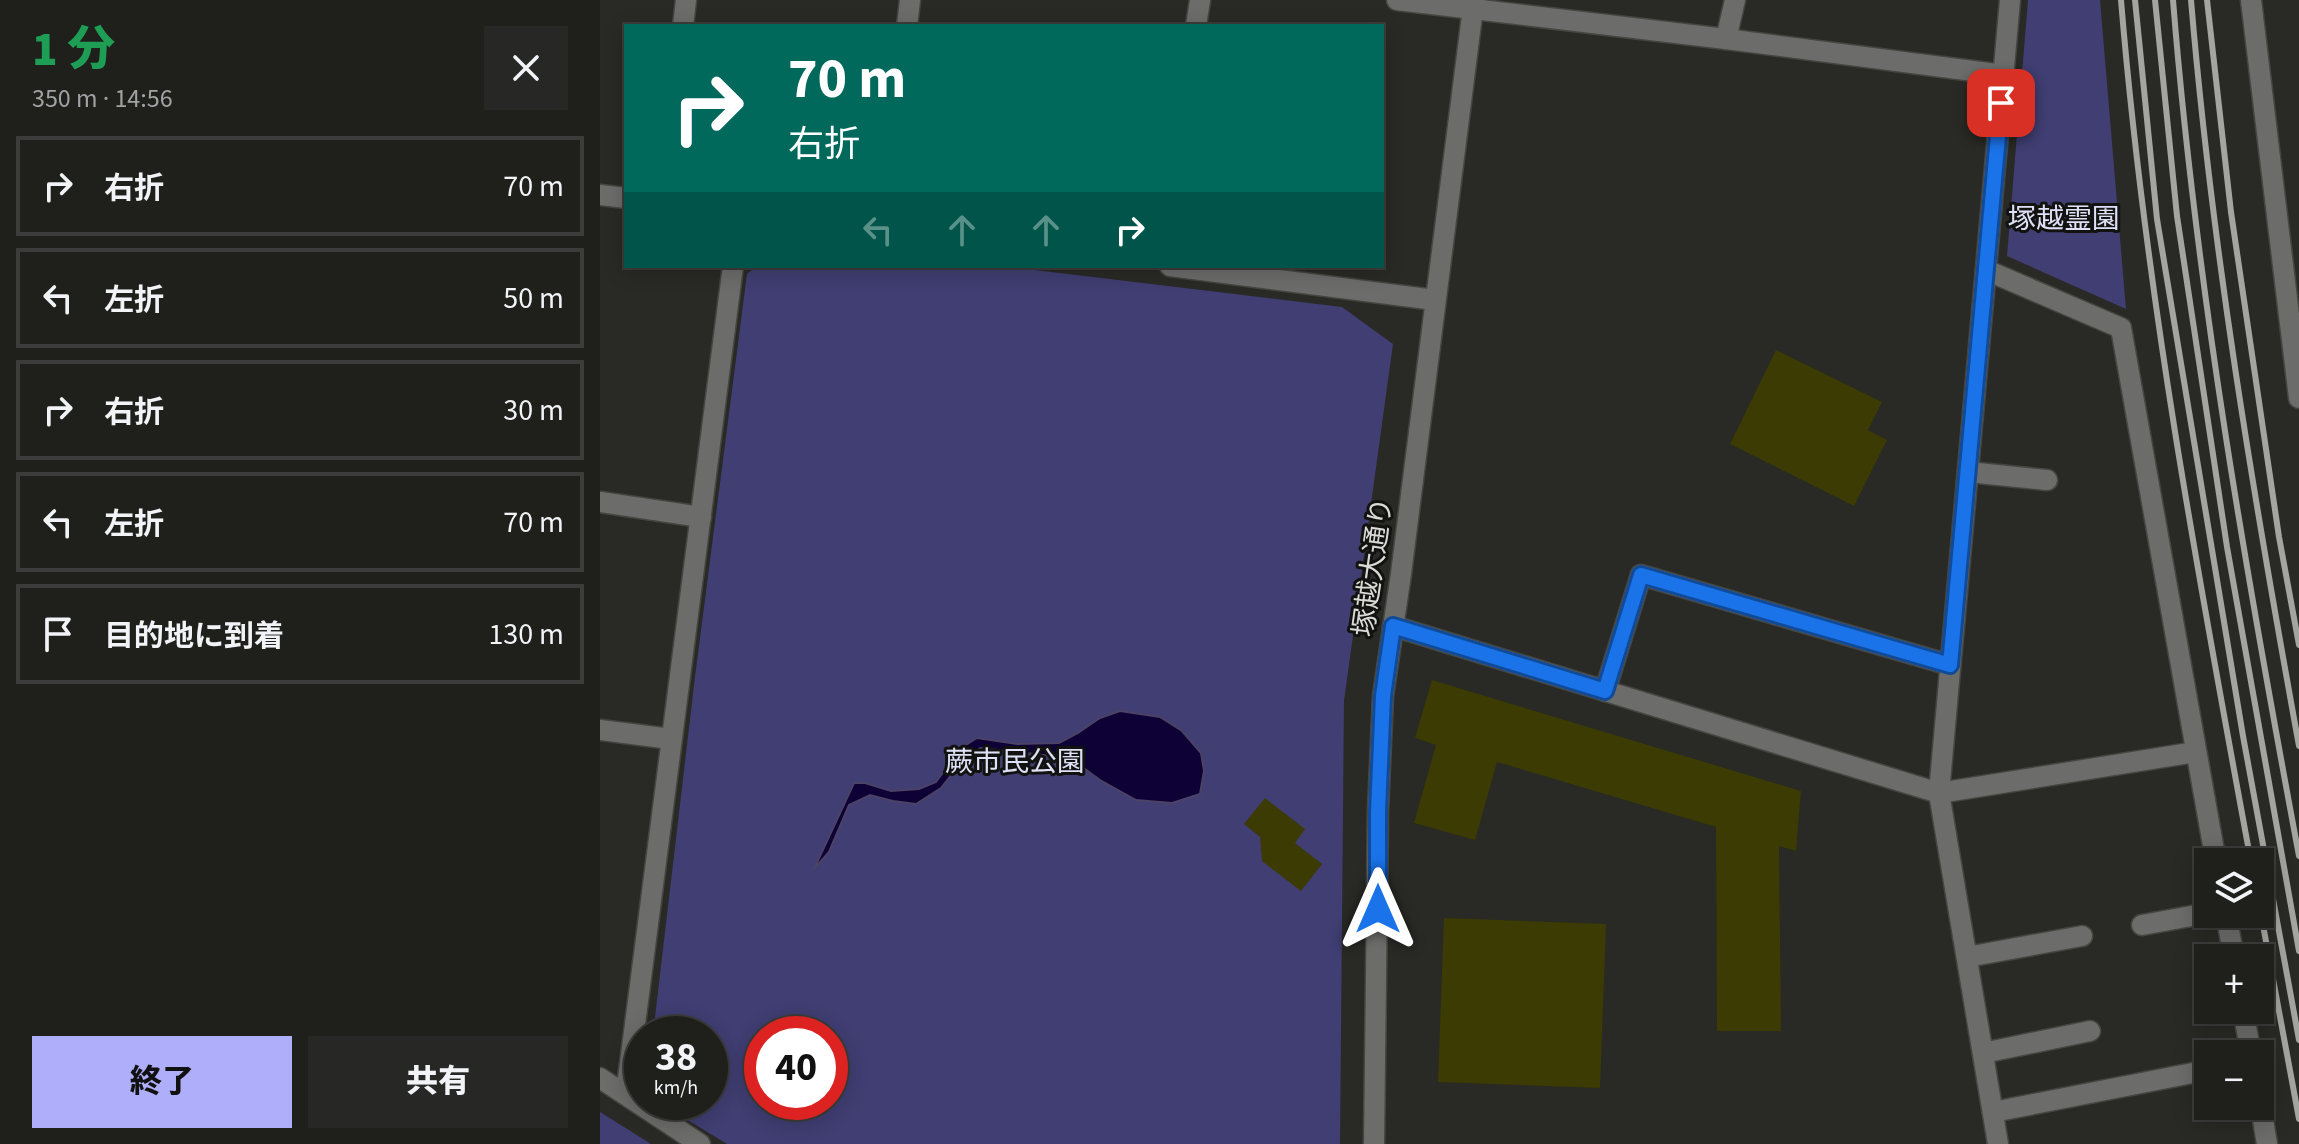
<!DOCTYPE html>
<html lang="ja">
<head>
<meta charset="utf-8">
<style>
	body { margin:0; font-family:"Source Sans 3","Noto Sans JP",sans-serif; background:#272725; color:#f1f3f6; height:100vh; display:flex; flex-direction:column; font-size:30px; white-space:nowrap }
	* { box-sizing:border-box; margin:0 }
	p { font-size:26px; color:#a1a2a3 }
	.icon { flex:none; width:44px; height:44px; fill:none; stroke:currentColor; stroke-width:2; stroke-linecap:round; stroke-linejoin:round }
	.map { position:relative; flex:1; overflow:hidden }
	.side { display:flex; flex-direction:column; background:#1f1f1c; width:600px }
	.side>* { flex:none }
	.top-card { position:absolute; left:24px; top:24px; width:760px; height:244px; border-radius:0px; box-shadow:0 4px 20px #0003,0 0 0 2px #3c3d3b; background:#00695c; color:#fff; overflow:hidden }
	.controls { position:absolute; left:1594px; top:848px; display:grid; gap:16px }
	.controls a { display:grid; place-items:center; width:80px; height:80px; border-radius:0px; background:#1f1f1c; box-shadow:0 4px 20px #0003,0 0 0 2px #3c3d3b; font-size:40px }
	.speed { position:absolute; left:24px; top:1016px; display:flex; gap:16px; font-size:40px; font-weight:700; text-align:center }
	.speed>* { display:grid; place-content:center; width:104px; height:104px; border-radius:50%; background:#1f1f1c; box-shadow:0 4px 20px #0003,0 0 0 2px #3c3d3b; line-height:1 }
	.speed small { font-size:20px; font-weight:400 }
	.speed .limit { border:12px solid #d22; background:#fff; color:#111 }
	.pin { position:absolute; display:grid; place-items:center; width:68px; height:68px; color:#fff; margin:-34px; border-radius:16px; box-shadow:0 4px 12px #0006 }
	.me { position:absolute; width:88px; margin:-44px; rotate:0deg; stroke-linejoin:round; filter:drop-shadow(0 0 6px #0008) }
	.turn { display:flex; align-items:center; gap:28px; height:168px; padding:0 32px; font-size:36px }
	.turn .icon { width:104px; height:104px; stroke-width:2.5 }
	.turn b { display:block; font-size:56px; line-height:68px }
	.lanes { display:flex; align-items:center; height:76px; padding:0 32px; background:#0003; justify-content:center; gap:40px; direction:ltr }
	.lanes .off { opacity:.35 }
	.round { display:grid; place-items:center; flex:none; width:84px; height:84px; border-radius:0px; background:#272725 }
	.summary { display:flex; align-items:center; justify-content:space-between; height:136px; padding:0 32px }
	h1 { font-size:48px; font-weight:800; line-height:60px; color:#1e9e55 }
	.action { display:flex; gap:16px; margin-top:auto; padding:16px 32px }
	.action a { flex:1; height:92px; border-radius:0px; background:#aeaefb; color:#111; font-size:32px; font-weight:800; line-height:92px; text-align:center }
	.action a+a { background:#272725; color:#f1f3f6 }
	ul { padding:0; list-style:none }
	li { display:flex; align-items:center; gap:24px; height:100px; margin:0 16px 12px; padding:0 16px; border:4px solid #3c3d3b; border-radius:0px }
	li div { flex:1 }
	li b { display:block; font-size:30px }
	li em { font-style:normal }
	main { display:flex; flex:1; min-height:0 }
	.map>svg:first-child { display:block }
</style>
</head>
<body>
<main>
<section class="side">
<div class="summary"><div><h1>1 分</h1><p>350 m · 14:56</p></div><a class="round"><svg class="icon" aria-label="close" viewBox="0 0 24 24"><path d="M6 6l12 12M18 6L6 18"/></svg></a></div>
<ul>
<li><svg class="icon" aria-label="right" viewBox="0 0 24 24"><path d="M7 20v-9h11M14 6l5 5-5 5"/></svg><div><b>右折</b></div><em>70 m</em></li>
<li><svg class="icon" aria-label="left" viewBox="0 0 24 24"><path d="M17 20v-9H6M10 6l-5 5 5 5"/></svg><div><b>左折</b></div><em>50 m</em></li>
<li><svg class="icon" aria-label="right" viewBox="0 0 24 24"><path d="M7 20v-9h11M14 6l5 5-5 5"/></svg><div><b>右折</b></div><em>30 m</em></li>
<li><svg class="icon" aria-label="left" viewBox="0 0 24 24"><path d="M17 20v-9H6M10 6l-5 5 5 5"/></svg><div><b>左折</b></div><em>70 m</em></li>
<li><svg class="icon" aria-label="arrive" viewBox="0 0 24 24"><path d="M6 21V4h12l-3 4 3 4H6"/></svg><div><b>目的地に到着</b></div><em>130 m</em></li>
</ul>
<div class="action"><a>終了</a><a>共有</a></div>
</section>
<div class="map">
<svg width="1699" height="1144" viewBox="0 0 1699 1144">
	<rect width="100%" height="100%" fill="#292925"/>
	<g fill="#403e72" fill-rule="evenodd">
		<path d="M1428,0h72l26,309 -119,-53z"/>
		<path d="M157,266h244l341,41 51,37 -49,357 -4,443h-613l-69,-42h52v-68h-57l42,-357 52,-403zM162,1034h68v68h-68z"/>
		<path d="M0,1112l51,32h-51z"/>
	</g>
	<path fill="#0e0136" stroke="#4b4266" stroke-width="2" d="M520,711l40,6 22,14 19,22 3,18 -4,23 -28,9 -36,-3 -36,-20 -30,-22 -90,-10 -21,17 -18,23 -25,16 -23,-3 -23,-6 -21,10 -20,47 -15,17 40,-86h11l26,8 28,-2 17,-7 25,-34 16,-10 40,6 42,-1 19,-10 22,-15z"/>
	<g fill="#3b3b03">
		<path d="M1176,350l106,52 -14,28 19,10 -33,66 -124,-62z"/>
		<path d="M832,680l369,111 -5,60 -17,-5 2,185h-64l-1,-204 -219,-65 -22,78 -61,-17 22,-78 -21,-7z"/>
		<path d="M665,798l40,31 -10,14 27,21 -21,27 -39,-30 -2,-24 -16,-13z"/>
		<path d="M844,918l162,6 -6,164 -162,-6z"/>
	</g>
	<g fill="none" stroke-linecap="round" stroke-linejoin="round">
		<defs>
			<g id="minor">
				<path d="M797,0l329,39 278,36"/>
				<path d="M1651,0l48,398"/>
				<path d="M83,26l3,-26"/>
				<path d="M307,26l3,-26"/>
				<path d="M596,26l4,-26"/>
				<path d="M1126,39l9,-39"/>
				<path d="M0,195l26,3"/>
				<path d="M570,266l265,34"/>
				<path d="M1386,270l135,58 95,534"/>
				<path d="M1368,472l79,8"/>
				<path d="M0,502l101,15"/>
				<path d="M793,626l546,167 257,-41"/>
				<path d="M1005,691l36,-116 309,90"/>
				<path d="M0,730l71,9"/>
				<path d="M1626,914l8,44"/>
				<path d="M1542,925l66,-12"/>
				<path d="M1367,957l115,-21"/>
				<path d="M1643,1010l8,44"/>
				<path d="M1383,1053l107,-22"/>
				<path d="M0,1078l100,66"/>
				<path d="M26,1094l107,-828"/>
				<path d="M1660,1102l7,42"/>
				<path d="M1393,1112l215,-42"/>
				<path d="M774,1144l4,-333 5,-115 18,-122 73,-574"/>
				<path d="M1398,1144l-59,-351 71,-793"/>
			</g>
		</defs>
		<use href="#minor" stroke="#454541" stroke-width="23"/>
		<use href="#minor" stroke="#6c6c6a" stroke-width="20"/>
		<g stroke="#a4a4a0" stroke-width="6">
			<path d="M1521,0c24,290 77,576 130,862"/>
			<path d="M1535,0l22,219 86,517 56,304"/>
			<path d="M1555,0l22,216 50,331 72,404"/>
			<path d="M1573,0c23,287 73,573 126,856"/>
			<path d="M1591,0c21,250 63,499 108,746"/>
			<path d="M1607,0l24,212 48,325 20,108"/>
			<path d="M1660,909l39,210"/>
		</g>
	</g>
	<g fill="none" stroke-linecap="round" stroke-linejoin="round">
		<defs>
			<path id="route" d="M778,909v-98l5,-115 10,-70 212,65 36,-116 309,90 51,-562"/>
		</defs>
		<use href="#route" stroke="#114b97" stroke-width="20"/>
		<use href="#route" stroke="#1a73e8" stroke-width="14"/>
	</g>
	<g text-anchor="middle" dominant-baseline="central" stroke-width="6" stroke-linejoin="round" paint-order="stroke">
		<g font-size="28" fill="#dee0f6" stroke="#121210">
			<text x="1464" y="219">塚越霊園</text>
			<text x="415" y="762">蕨市民公園</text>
		</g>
		<g font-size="28" fill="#dadad7" stroke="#121210">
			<text transform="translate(773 567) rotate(-82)">塚越大通り</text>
		</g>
	</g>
</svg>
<div class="controls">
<a><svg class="icon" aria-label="layers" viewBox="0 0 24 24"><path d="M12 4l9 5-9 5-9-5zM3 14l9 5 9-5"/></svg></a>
<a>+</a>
<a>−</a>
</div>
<div class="speed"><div>38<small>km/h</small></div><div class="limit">40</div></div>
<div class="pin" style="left:1401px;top:103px;background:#d93025"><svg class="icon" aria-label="arrive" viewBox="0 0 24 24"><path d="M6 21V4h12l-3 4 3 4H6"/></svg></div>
<svg class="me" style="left:778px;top:909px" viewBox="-20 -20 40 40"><path d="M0-17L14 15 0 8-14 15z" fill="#1a73e8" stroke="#fff" stroke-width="4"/></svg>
<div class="top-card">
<div class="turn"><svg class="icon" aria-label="right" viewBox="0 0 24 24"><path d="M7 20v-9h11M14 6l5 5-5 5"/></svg><div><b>70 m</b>右折</div></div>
<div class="lanes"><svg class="icon off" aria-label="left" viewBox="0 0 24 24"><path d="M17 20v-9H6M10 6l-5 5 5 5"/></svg><svg class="icon off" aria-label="ahead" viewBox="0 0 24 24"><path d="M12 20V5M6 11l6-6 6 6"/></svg><svg class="icon off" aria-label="ahead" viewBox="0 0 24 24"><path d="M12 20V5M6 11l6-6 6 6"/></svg><svg class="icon" aria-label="right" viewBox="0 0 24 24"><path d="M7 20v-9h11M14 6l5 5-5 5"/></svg></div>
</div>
</div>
</main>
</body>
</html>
